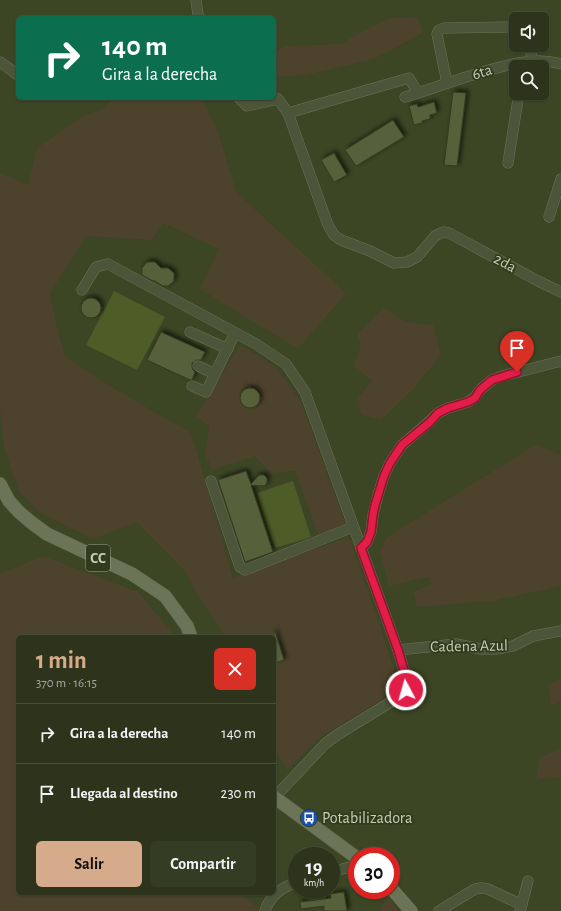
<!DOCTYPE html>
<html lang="es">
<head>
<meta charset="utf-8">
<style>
	body { margin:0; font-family:"Alegreya Sans",sans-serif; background:#353c24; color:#f1f3f6; height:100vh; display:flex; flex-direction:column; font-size:15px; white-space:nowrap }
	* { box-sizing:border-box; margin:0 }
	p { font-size:13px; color:#a7aaa3 }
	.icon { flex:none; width:22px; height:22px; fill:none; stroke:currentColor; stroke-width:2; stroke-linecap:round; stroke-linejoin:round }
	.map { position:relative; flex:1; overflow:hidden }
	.drawer { position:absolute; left:16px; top:635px; width:260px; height:260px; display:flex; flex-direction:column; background:#2d341b; border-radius:6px; box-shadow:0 1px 3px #0004,0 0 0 1px #484f3a }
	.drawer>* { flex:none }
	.hud { position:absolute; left:16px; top:16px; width:260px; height:84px; border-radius:6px; box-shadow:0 1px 3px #0004,0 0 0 1px #484f3a; background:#0b6e4f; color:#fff; overflow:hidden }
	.buttons { position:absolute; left:509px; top:12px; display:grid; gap:8px }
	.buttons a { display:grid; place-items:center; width:40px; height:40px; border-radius:6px; background:#2d341b; box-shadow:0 1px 3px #0004,0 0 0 1px #484f3a; font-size:20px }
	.speed { position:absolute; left:288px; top:847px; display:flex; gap:8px; font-size:20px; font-weight:700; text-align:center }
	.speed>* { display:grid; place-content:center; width:52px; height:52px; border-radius:50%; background:#2d341b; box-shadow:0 1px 3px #0004,0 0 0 1px #484f3a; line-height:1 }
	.speed small { font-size:10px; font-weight:400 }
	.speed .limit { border:6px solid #d22; background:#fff; color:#111 }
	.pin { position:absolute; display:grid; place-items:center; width:34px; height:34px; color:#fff; margin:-41px -17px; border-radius:50% 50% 50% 0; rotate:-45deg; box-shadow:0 0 4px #0007 }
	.pin .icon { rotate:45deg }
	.me { position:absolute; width:44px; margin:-22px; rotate:354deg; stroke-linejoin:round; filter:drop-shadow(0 0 3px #0008) }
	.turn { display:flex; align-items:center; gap:14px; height:84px; padding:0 20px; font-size:18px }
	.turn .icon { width:52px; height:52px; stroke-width:2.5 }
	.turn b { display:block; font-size:28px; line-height:34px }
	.round { display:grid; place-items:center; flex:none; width:42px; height:42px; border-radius:6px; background:#353c24 }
	.head { display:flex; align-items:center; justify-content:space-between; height:68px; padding:0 20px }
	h1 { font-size:24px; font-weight:700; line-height:30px; color:#d6ab8b }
	.button { display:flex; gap:8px; margin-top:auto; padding:8px 20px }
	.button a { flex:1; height:46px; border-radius:6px; background:#d6ab8b; color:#111; font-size:16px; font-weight:700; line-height:46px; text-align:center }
	.button a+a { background:#353c24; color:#f1f3f6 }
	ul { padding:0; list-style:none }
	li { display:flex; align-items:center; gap:12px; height:60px; padding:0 20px; border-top:1px solid #484f3a }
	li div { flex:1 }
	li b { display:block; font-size:15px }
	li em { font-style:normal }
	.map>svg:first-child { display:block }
</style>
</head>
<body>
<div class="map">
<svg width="561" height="911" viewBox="0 0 561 911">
	<defs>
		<filter id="shadow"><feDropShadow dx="2.5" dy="-2.5" stdDeviation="2" flood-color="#0009"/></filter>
	</defs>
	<rect width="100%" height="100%" fill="#3c4524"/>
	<g fill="#4d432c">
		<path d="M418,17l5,16 -49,26 -68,16 -32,2v-26l12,-5 55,-2 18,-11 31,-15z"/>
		<path d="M113,98h88l17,33 18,61 110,101 -48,56 -98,-60 19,-40 -56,-26 -11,17 -66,-4 -36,57 5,27 10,37 55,35 71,41 6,20 36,125 116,-41 50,146 -21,19 -56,34 -35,33 -13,-20v-112h-48l-22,-33 -21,-35 -46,-47 -44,17 -51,-25 -24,-24 -14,-43 -4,-37v-237l28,12 9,-37 48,-33 19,-7z"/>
		<path d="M384,308l22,14 27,3 8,30 -28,34 -32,31 -20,-6 -3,-17 15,-16 -19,-15 7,-22 -4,-10z"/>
		<path d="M240,345l36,22 25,35 45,124 -27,10 -24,-65 -24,2 -16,-17 -43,14 -7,-16 4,-28 -13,-10z"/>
		<path d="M537,444l24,11v131l-69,15 -75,6 -4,-15 18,-8 -2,-7 -40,9 -9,-34 6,-14z"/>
		<path d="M43,556l95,36 38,45h-158v256h222l19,16v2h-259v-337z"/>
		<path d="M561,678v24l-10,4 -3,-21z"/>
		<path d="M561,748v29l-25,3 4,-22z"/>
		<path d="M389,897l9,14h-19z"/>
	</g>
	<g fill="#4e5d28">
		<path d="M114,291l51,26 -28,53 -51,-25z"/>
		<path d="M293,481l18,56 -36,11 -18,-55z"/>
	</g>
	<g fill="#56613a" stroke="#343c1f" filter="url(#shadow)">
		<path d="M453,92l13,1 -9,73 -13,-1z"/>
		<path d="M434,102l3,11 -7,2v4l-8,2v2l-8,2 -5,-19 8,-2 1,3z"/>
		<path d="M393,120l11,17 -48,29 -11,-16z"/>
		<path d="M334,153l13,22 -13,7 -13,-22z"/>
		<path d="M147,262h8l6,6h7l6,5v8l-6,5h-5l-8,-5h-2l-11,-6v-7z"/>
		<circle cx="91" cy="308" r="10"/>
		<path d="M161,332l44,20 -4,8h-4l-5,3v4l1,3 2,2 -3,8h-2l-43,-20z"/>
		<circle cx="250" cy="398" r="10"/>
		<path d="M246,471l5,13 8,-9h5l3,3v5l-3,3 -13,-1 22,67 -28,10 -27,-82z"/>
		<path d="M275,631l9,29 -9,3 -1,-3v-28z"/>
		<path d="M344,892l3,19h-23v-5l-23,3 -1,-7 31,-4 -1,-4z"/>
	</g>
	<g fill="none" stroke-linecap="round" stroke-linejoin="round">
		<defs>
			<g id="minor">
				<path d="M196,0l2,15 2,3"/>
				<path d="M529,45l4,16 -4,4"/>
				<path d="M0,62l18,13"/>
				<path d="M447,83l-10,-49 2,-4 5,-2 72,-1"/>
				<path d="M405,97c24,-7 47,-16 71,-23 26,-8 58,-18 85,-10"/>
				<path d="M239,98l8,8 31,-7 10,14 40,112 6,10 7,5 29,11 24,12 13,-1 10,-5 18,-21 8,-4 6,1 89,48 23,11"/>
				<path d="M288,113l121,-35 9,15"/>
				<path d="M508,163l11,-70"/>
				<path d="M549,217l12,-38"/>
				<path d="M82,290l14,-23 12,-3 148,80 30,20 19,28 93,258 9,31 -1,9 -7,7 -62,38 -12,9 -51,54"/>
				<path d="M190,332l38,17"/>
				<path d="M198,366l17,8"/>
				<path d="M192,386l14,6 29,-59"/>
				<path d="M211,481l29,86 5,3 108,-43"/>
				<path d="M361,548l6,-6 4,-10 2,-17 5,-20 6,-19 6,-13 12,-18 28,-24 8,-8 10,-5 20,-6 7,-5 5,-7 12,-10 10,-4 59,-15"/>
				<path d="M398,650l58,-6 25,5h16l16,-3 20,-10 28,-5"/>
				<path d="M331,872l26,-7"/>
				<path d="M265,911c5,-16 17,-24 32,-29"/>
				<path d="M439,911l36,-22 6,-1 7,1 34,16"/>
				<path d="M520,911l8,-30"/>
			</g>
			<g id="major">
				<path d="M0,484l9,17 10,11 13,11 15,11 85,40 33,22 22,30 4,11"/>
				<path d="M274,797l83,61"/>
				<path d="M391,888l20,23"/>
			</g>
		</defs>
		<use href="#minor" stroke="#6d755a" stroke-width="11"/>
		<use href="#major" stroke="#596145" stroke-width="14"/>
		<use href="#minor" stroke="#4c5439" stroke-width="10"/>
		<use href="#major" stroke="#6c7457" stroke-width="13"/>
	</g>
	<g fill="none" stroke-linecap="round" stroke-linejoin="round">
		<defs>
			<path id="route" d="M406,690l1,-9 -9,-31 -37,-102 6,-6 4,-10 2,-17 2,-10 9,-29 6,-13 12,-18 28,-23 8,-9 10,-5 20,-6 7,-4 5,-8 12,-10 25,-8"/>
		</defs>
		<use href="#route" stroke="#92132f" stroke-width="10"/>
		<use href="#route" stroke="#e11d48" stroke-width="7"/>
	</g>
	<defs>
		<symbol id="bus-disc" viewBox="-11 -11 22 22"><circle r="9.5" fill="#1a4fb4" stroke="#323a1d"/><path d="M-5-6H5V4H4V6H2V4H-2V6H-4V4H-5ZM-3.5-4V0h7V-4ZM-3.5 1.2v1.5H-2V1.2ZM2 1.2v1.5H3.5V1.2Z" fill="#fff"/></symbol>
	</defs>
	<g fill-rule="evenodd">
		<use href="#bus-disc" x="299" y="808" width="20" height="20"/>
	</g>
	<g text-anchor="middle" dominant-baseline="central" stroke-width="3.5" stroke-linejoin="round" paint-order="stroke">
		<rect fill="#323a1d" stroke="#9aa288" stroke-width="1" x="86" y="545" width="24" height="26" rx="3"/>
		<g font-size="15" font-weight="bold" fill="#c6ceb6">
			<text x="98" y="558">CC</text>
		</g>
		<g font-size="16" fill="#c6ceb6" stroke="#323a1d">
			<text transform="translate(482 72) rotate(-17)">6ta</text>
			<text transform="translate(505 263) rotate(29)">2da</text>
			<text transform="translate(469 646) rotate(-1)">Cadena Azul</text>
		</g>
		<g font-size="16" fill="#c6ceb6" stroke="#323a1d" text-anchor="start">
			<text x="322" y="818">Potabilizadora</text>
		</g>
	</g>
</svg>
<div class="buttons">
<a><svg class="icon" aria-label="sound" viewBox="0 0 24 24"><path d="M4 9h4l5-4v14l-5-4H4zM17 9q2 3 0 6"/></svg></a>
<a><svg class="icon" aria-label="search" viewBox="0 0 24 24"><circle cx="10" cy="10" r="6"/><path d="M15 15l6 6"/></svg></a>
</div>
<div class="speed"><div>19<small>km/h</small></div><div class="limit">30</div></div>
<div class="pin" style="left:517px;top:372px;background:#d93025"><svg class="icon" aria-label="arrive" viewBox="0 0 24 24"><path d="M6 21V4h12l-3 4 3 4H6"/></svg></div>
<svg class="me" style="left:406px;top:690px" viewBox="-20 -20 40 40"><circle r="17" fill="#e11d48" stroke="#fff" stroke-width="3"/><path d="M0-11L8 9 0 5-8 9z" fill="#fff"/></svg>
<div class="hud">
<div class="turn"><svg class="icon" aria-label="right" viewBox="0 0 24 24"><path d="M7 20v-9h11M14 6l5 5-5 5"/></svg><div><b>140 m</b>Gira a la derecha</div></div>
</div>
<section class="drawer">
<div class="head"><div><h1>1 min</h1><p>370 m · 16:15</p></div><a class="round" style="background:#d93025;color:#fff"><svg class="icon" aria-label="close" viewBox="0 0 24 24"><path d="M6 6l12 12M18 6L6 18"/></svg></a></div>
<ul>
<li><svg class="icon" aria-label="right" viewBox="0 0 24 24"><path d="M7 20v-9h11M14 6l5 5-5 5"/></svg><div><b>Gira a la derecha</b></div><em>140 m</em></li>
<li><svg class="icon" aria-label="arrive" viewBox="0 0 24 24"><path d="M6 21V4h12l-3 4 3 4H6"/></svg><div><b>Llegada al destino</b></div><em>230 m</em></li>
</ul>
<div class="button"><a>Salir</a><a>Compartir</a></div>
</section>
</div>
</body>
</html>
